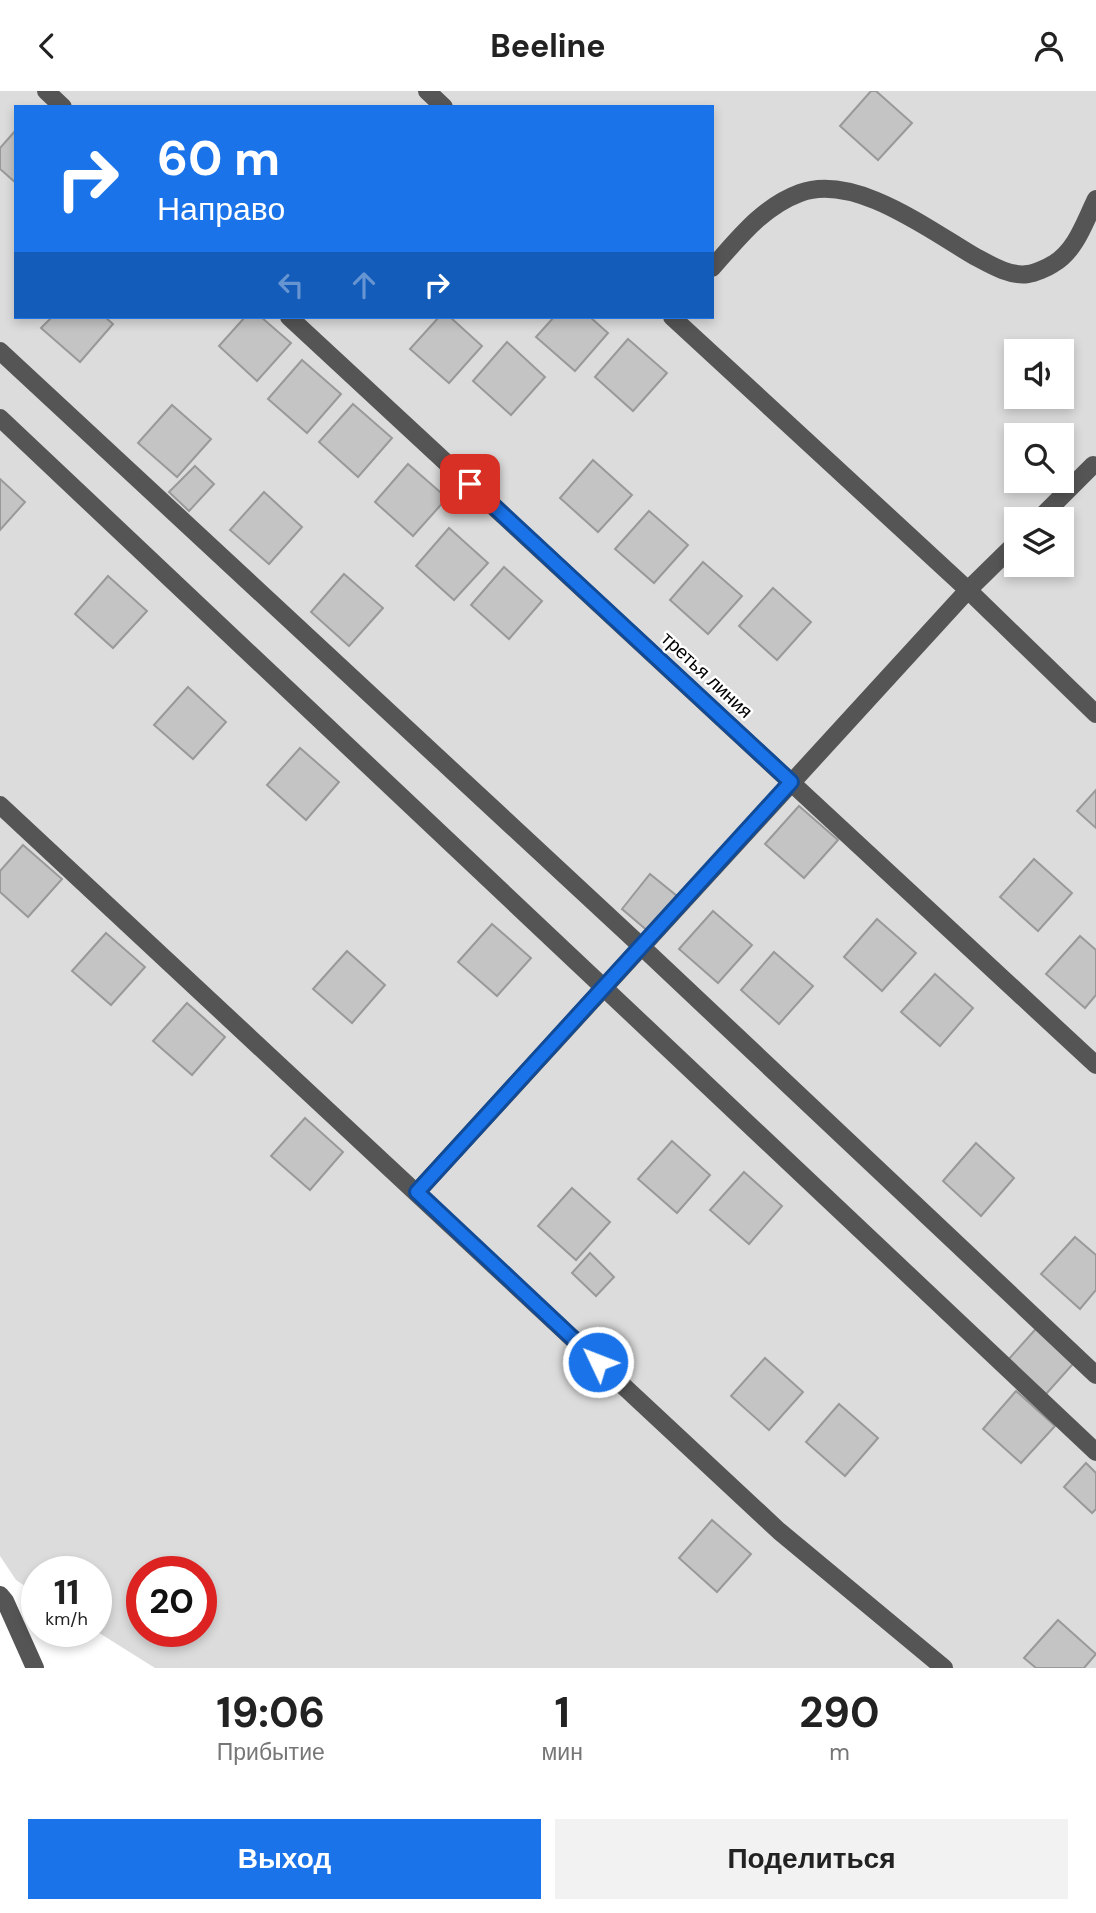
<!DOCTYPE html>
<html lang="ru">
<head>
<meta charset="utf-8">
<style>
	body { margin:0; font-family:"DM Sans",sans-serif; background:#f2f2f2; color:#222; height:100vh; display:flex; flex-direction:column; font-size:26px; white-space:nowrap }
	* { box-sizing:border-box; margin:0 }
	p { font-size:23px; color:#767676 }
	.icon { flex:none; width:38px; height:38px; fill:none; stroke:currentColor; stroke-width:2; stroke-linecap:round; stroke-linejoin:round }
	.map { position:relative; height:1577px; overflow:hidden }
	.sheet { display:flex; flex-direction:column; background:#fff; flex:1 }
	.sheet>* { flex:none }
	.hud { position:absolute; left:14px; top:14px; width:700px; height:214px; border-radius:0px; box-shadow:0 4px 10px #0003; background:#1a73e8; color:#fff; overflow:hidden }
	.fabs { position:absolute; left:1004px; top:248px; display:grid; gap:14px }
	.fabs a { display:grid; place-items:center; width:70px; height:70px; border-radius:0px; background:#fff; box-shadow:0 4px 10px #0003; font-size:35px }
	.speed { position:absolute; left:21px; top:1465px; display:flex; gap:14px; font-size:35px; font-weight:700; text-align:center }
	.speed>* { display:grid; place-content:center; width:91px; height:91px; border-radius:50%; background:#fff; box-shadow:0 4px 10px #0003; line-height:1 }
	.speed small { font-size:18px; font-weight:400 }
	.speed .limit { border:10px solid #d22; background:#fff; color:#111 }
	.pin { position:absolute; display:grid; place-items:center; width:60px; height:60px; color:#fff; margin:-30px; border-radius:14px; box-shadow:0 4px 10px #0006 }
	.me { position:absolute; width:77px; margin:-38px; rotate:313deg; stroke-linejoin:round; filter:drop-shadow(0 0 5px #0008) }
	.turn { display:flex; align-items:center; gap:24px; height:147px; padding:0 28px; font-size:32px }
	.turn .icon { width:91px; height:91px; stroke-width:2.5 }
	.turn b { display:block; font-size:49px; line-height:60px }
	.lanes { display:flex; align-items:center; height:66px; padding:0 28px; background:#0003; justify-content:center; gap:35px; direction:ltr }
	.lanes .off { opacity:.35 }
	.eta { display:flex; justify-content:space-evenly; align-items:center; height:119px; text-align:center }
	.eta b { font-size:42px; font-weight:700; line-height:49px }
	.cta { display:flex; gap:14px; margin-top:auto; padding:14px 28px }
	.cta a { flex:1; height:80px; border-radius:0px; background:#1a73e8; color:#fff; font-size:28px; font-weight:700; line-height:80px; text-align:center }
	.cta a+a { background:#f2f2f2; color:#222 }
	header { display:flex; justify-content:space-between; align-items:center; height:91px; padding:0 28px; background:#fff; font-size:32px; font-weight:700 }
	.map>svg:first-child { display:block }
</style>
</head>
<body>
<header><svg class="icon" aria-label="back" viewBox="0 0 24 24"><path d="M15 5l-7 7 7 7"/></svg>Beeline<svg class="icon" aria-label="person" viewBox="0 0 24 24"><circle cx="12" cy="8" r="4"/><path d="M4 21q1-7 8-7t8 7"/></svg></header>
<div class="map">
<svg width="1096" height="1577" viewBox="0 0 1096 1577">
	<rect width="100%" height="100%" fill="#fff"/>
	<path fill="#dcdcdc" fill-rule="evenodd" d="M0,0h1096v1577h-941l-59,-37v-60h-59v23l-21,-14 -16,-24zM16,16h696v210h-696zM1017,261h45v45h-45zM1017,345h45v45h-45zM1017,429h45v45h-45zM142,1480h59v60h-59z"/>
	<g fill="#c4c4c4" stroke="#999" stroke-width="2">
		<path d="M871,0h5l36,32 -34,37 -38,-34z"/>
		<path d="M16,39v53l-16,-14v-21z"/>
		<path d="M52,226h53l8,7 -33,38 -39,-34z"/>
		<path d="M245,226h16l30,26 -34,38 -38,-35z"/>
		<path d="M439,226h11l32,29 -33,37 -39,-34z"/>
		<path d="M554,226h36l18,16 -33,38 -39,-34z"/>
		<path d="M628,248l39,34 -34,38 -38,-34z"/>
		<path d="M507,251l38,35 -34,38 -38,-34z"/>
		<path d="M302,269l39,34 -34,39 -39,-34z"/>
		<path d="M353,313l39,34 -34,39 -39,-35z"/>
		<path d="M172,314l39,34 -34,38 -39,-34z"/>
		<path d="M593,369l39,35 -34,37 -38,-34z"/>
		<path d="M408,373l39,34 -34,38 -38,-34z"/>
		<path d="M195,375l19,18 -25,27 -20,-19z"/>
		<path d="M0,388l25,23 -25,28z"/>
		<path d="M264,401l38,35 -33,37 -39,-34z"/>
		<path d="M649,420l39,34 -34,38 -39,-34z"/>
		<path d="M449,437l39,35 -34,37 -38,-34z"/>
		<path d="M703,471l39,34 -34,38 -38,-34z"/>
		<path d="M504,476l38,34 -33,38 -38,-34z"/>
		<path d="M344,483l39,34 -34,38 -38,-34z"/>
		<path d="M108,485l39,35 -34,37 -38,-34z"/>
		<path d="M773,497l38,34 -34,38 -38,-34z"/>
		<path d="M188,596l38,35 -33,37 -39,-34z"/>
		<path d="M300,657l39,34 -33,38 -39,-35z"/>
		<path d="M1096,699v38l-19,-17z"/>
		<path d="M799,715l39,34 -34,38 -39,-34z"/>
		<path d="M23,754l39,34 -34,38 -28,-25v-21z"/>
		<path d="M1034,768l38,34 -34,38 -38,-34z"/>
		<path d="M650,783l27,22 -28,36 -27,-23z"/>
		<path d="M713,820l39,34 -34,38 -39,-34z"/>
		<path d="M877,828l39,34 -34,38 -38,-34z"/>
		<path d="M492,833l39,34 -34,38 -39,-34z"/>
		<path d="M106,842l39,34 -34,38 -39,-34z"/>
		<path d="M1080,845l16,14v45l-11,13 -39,-34z"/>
		<path d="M347,860l38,34 -33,38 -39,-34z"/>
		<path d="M774,861l39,34 -34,38 -38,-34z"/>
		<path d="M935,883l38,34 -33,38 -39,-34z"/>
		<path d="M187,912l38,34 -33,38 -39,-34z"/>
		<path d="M305,1027l38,34 -33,38 -39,-34z"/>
		<path d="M672,1050l38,34 -33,38 -39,-34z"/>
		<path d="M976,1052l38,35 -33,38 -38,-35z"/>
		<path d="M744,1081l38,34 -33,38 -39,-34z"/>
		<path d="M572,1097l38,34 -34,38 -38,-34z"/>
		<path d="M1075,1146l21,18v35l-16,19 -39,-35z"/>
		<path d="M590,1162l24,24 -18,19 -24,-23z"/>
		<path d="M1042,1231l38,34 -34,38 -38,-34z"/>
		<path d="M765,1267l38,34 -34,38 -38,-34z"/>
		<path d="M1016,1300l39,35 -34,37 -38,-34z"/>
		<path d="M839,1313l39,34 -33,38 -39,-34z"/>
		<path d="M1086,1372l10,10v36l-4,4 -28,-26z"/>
		<path d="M712,1429l39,34 -34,38 -38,-34z"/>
		<path d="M1058,1529l38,34 -12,14h-48l-12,-10z"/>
	</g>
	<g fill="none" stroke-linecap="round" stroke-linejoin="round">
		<g stroke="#555" stroke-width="18">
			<path d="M46,0l17,16"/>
			<path d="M427,0l17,16"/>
			<path d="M712,177c26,-29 50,-61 88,-75 54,-20 128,36 174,63 15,8 36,21 54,18 7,-1 19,-6 25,-10 23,-13 32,-43 43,-65"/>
			<path d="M289,226l807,748"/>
			<path d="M672,226l296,273 128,124"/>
			<path d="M0,260l641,595 455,429"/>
			<path d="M0,327l1096,1034"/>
			<path d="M1038,429l55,-55"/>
			<path d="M0,714l779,726 165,137"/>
			<path d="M417,1101l551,-602 49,-48"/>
			<path d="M0,1504l5,6 30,67"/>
		</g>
	</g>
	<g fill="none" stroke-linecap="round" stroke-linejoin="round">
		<defs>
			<path id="route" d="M470,393l321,298 -374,410 181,170"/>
		</defs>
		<use href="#route" stroke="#114b97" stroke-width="18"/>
		<use href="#route" stroke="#1a73e8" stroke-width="12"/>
	</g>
	<g text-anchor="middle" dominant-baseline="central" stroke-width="5" stroke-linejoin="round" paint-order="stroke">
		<g font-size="19" fill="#000" stroke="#fff">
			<text transform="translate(707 584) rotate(43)">третья линия</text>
		</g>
	</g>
</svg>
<div class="fabs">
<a><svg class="icon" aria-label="sound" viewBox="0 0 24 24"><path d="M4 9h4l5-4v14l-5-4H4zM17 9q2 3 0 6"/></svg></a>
<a><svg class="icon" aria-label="search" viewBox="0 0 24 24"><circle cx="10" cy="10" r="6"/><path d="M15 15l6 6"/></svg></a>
<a><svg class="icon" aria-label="layers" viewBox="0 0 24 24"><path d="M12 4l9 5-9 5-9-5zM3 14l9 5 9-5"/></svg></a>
</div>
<div class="speed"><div>11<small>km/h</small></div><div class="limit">20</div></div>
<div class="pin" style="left:470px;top:393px;background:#d93025"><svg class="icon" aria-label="arrive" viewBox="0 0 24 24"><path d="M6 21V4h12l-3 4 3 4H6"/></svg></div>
<svg class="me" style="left:598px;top:1271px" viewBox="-20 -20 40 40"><circle r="17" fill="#1a73e8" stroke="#fff" stroke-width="3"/><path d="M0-11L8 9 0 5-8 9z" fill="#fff"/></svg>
<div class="hud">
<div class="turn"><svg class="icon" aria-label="right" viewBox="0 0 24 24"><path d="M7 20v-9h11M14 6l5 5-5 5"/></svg><div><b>60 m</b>Направо</div></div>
<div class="lanes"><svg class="icon off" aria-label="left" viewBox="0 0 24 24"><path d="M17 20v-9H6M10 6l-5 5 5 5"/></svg><svg class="icon off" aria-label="ahead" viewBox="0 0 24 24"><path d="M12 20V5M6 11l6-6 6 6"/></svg><svg class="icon" aria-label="right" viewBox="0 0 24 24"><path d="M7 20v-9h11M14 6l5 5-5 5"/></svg></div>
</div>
</div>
<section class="sheet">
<div class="eta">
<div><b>19:06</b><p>Прибытие</p></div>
<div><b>1</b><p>мин</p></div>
<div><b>290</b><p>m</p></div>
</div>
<div class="cta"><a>Выход</a><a>Поделиться</a></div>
</section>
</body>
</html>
